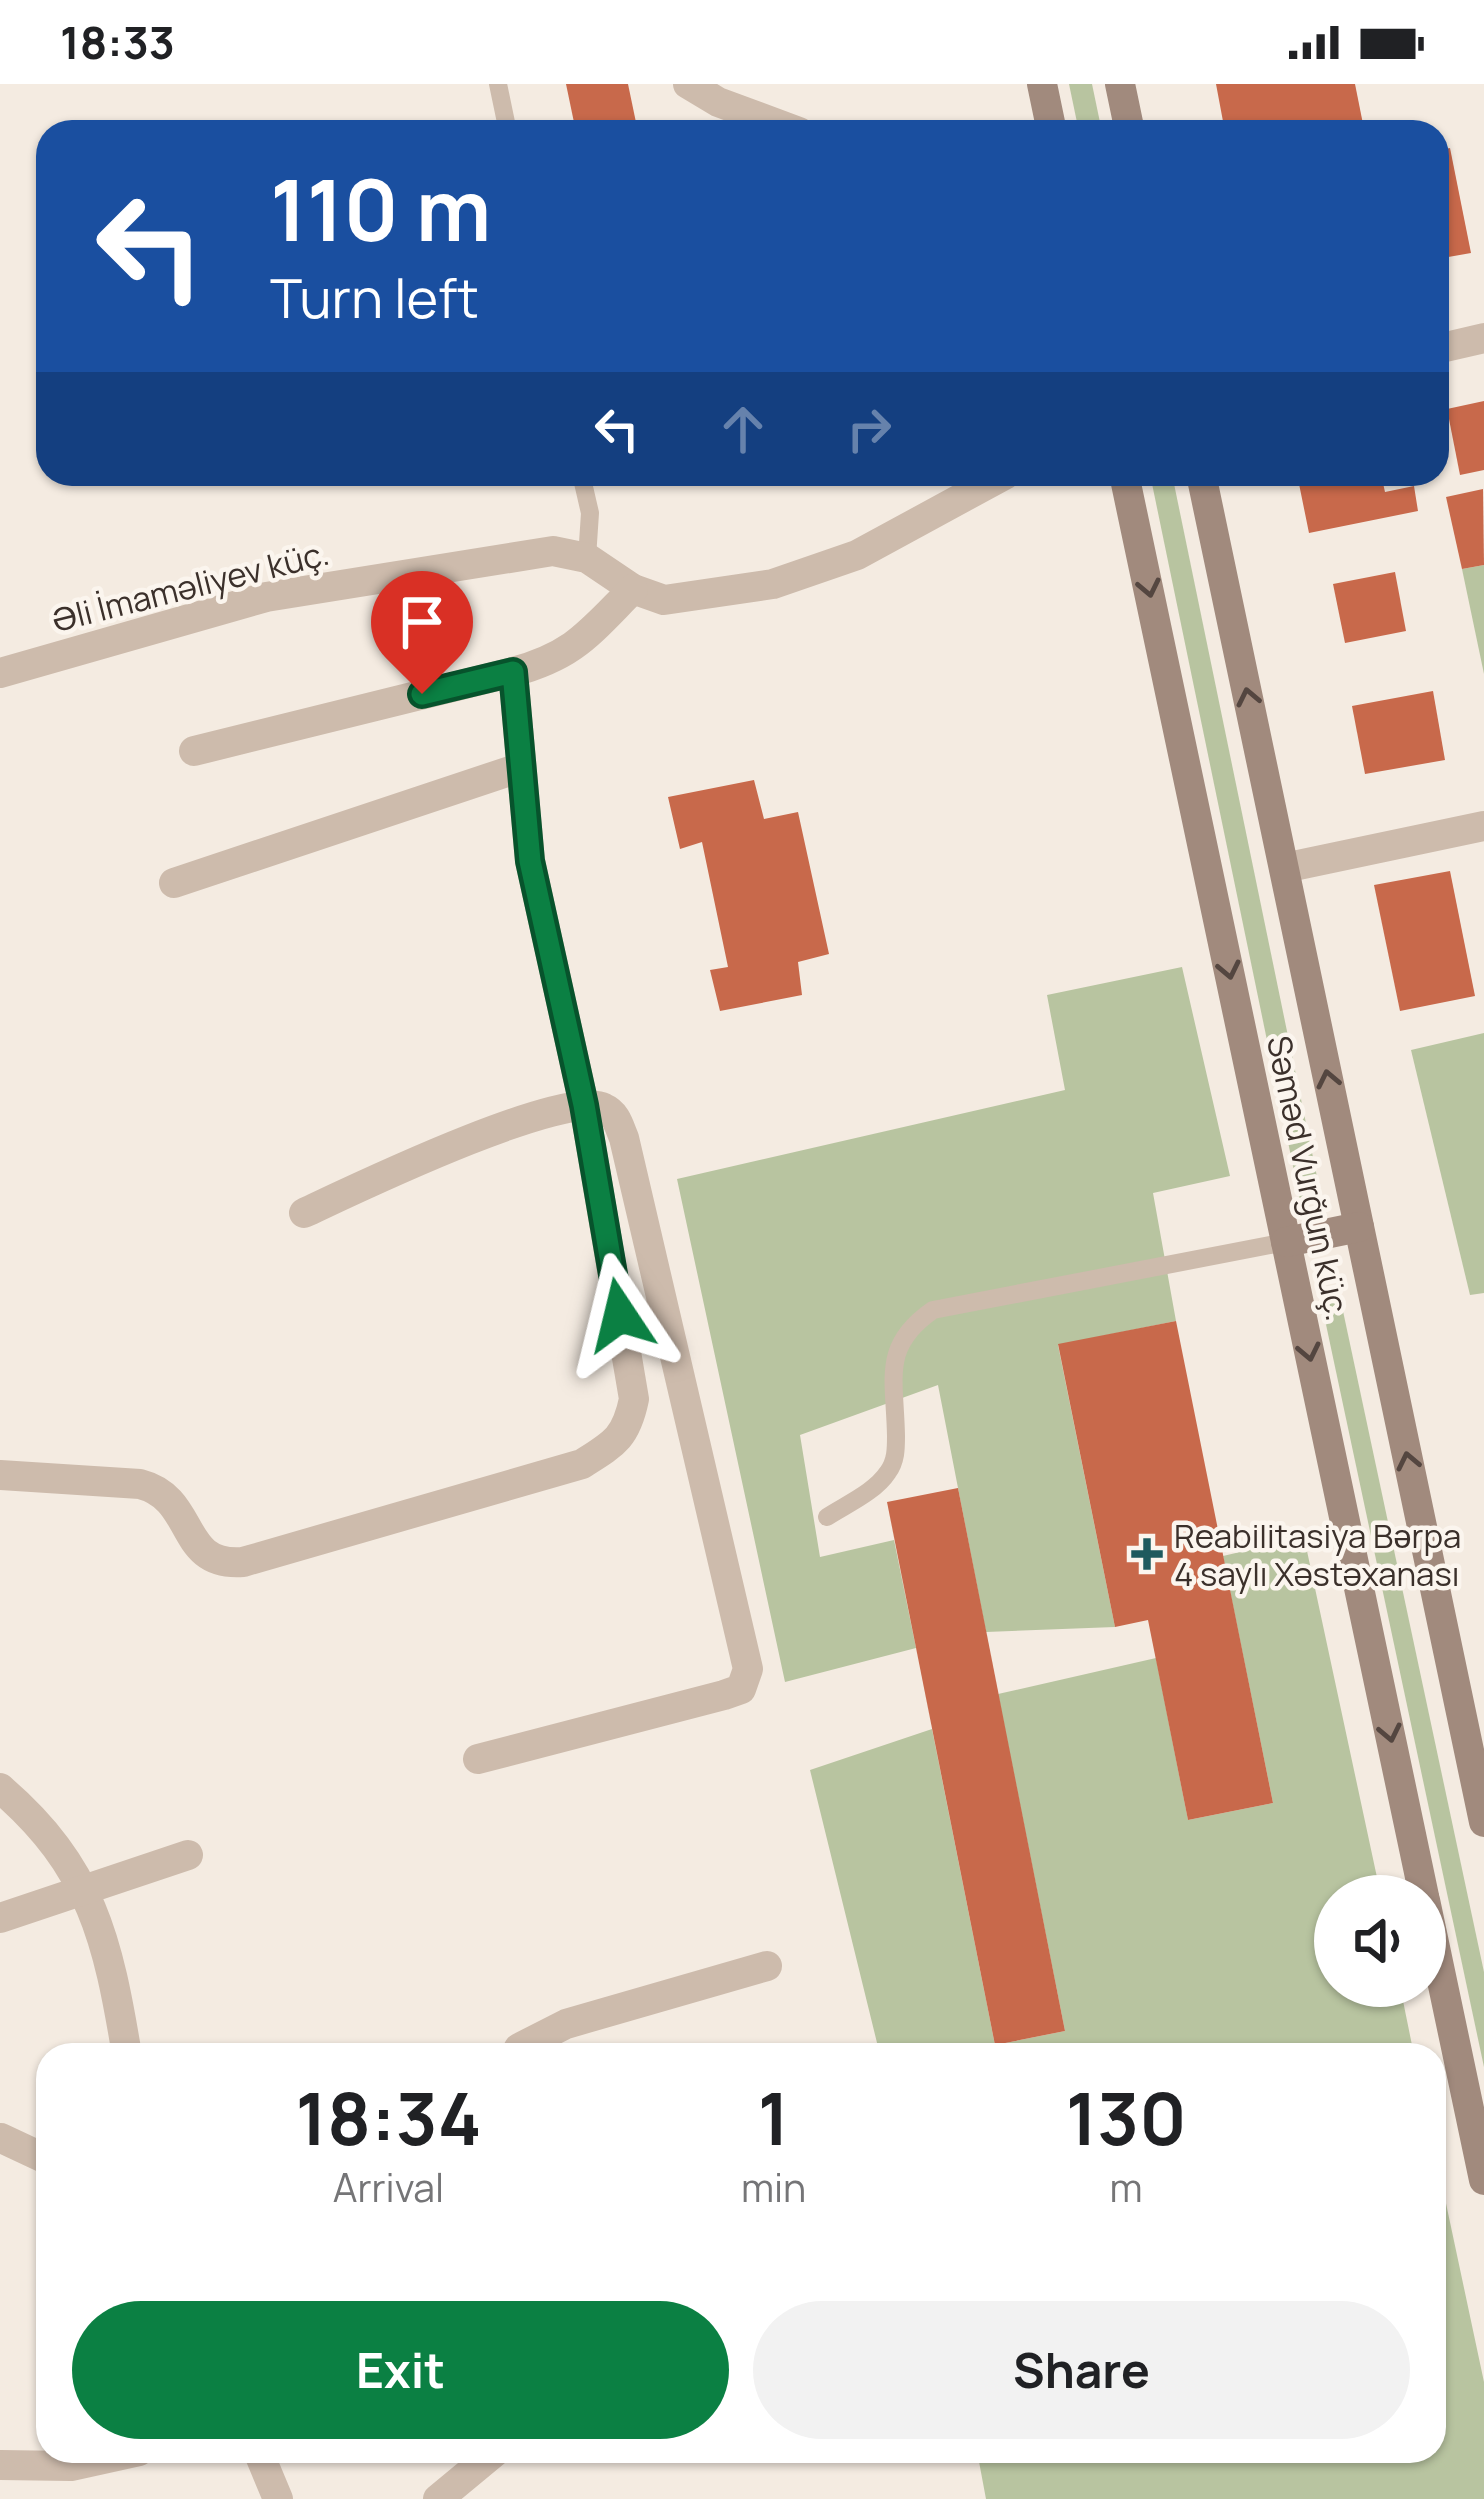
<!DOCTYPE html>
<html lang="en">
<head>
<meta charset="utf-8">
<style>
	body { margin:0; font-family:Manrope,sans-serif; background:#f2f2f2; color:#202124; height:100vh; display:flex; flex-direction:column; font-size:45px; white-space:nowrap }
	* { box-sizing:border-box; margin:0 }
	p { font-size:39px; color:#757577 }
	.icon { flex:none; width:66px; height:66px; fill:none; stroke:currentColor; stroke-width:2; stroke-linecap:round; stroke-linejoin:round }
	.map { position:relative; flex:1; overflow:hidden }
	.details { position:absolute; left:36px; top:1959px; width:1410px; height:420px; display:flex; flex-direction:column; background:#fff; border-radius:36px; box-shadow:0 3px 9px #0004 }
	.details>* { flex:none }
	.guide { position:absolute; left:36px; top:36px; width:1413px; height:366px; border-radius:36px; box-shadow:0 3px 9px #0004; background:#1a4fa0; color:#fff; overflow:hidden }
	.tools { position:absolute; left:1314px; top:1791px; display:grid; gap:24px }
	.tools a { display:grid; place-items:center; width:132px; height:132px; border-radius:50%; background:#fff; box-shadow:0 3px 9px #0004; font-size:60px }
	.pin { position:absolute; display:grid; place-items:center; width:102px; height:102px; color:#fff; margin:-123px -51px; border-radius:50% 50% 50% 0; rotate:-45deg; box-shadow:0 0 12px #0007 }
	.pin .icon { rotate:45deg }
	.me { position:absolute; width:132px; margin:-66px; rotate:350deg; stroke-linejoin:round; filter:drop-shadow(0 0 9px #0008) }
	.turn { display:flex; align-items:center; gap:42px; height:252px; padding:0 36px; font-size:54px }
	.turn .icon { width:156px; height:156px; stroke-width:2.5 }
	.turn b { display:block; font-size:84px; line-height:102px }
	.lanes { display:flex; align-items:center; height:114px; padding:0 36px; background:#0003; justify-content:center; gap:60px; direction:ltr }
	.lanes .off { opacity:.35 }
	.eta { display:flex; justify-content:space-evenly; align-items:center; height:204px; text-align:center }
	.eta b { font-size:72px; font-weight:700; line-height:84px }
	.cta { display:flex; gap:24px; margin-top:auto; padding:24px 36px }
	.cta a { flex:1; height:138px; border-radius:72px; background:#0b8043; color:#fff; font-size:48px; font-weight:700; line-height:138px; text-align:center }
	.cta a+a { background:#f2f2f2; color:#202124 }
	.status { display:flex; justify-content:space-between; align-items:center; height:84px; padding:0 60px; background:#fff; direction:ltr }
	.status svg { height:33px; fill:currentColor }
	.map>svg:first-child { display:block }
</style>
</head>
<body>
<div class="status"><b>18:33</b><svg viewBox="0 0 49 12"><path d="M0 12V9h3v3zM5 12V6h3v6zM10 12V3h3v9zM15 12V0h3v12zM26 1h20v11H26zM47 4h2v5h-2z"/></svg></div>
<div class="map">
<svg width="1484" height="2415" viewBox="0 0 1484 2415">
	<rect width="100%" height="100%" fill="#f4ebe1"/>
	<g fill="#b8c4a0">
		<path d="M1069,0h23l10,48h-23z"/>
		<path d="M1150,390h22l149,722 -21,4z"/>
		<path d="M1484,481v109l-22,-105z"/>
		<path d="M1182,883l48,209 -77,17 23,128 -118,24 57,282 -129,5 -48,-247 -138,50 20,122 74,-17 22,108 -131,34 -108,-503 388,-89 -18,-95z"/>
		<path d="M1484,949v260l-14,2 -59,-245z"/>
		<path d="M1340,1213l144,675v95l-163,-766z"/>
		<path d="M1304,1453l77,359h-46v90h65l14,69h-534l-70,-285 122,-41 63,316 70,-14 -67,-337 158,-36 32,162 85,-17 -50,-247z"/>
		<path d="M1434,2063l50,235v117h-498l-9,-48h457z"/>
	</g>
	<g fill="#c8694b">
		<path d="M566,0h62l10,48h-62z"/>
		<path d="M1216,0h139l8,40 -40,8h-98z"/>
		<path d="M1450,64l21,105 -34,6v-108z"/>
		<path d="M1484,317v69l-24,5 -13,-66z"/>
		<path d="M1297,390h84l4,18 29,-6 4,25 -109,22z"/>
		<path d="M1483,405l1,76 -22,4 -16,-72z"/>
		<path d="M1395,488l11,59 -61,12 -12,-59z"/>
		<path d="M1433,607l12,69 -80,14 -13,-68z"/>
		<path d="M754,696l10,39 34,-7 31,142 -31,8 4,33 -82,16 -10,-41 18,-3 -26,-125 -22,7 -12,-52z"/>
		<path d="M1450,787l25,125 -75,15 -26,-126z"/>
		<path d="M1176,1237l97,482 -85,17 -40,-200 -33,7 -57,-283z"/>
		<path d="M958,1404l107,543 -70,14 -108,-543z"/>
	</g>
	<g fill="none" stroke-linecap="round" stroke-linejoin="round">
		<g stroke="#cdbbac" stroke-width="18">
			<path d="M498,0l10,48"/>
			<path d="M581,390l9,39 -3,45"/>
			<path d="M827,1433c20,-13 48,-25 61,-45 8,-11 8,-23 8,-36 -1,-58 -15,-90 37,-126l353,-68"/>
		</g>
		<g stroke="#cdbbac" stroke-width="30">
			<path d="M688,0l30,18 81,30"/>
			<path d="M1437,265l47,-11"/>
			<path d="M0,589l266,-76 287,-46 34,7 46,31 31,11 109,-16 84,-29 149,-81"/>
			<path d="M194,667l319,-79"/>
			<path d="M1284,784l200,-42"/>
			<path d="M174,799l345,-115"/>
			<path d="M304,1129c47,-22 260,-125 300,-105 12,5 15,18 20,30l124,531 -7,20 -17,6 -246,64"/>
			<path d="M0,1391l140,9c58,15 37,83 103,78l339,-98c32,-20 44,-26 52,-65l-50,-294 -54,-244 -17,-189c62,-17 76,-39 120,-83"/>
			<path d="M0,1704c92,79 108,152 127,267"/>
			<path d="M0,1834l188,-63"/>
			<path d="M515,1971l4,-7 47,-24 201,-58"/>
			<path d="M1,2054l47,22"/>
			<path d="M258,2367l20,48"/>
			<path d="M0,2381l71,1 68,-15"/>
			<path d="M438,2415l58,-48"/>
		</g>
		<g stroke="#a18a7d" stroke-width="30">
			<path d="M1042,0l10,48"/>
			<path d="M1120,0l10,48"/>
			<path d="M1124,390l300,1422"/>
			<path d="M1201,390l283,1348"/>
			<path d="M1286,1158l73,-15"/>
			<path d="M1425,1816l59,280"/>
		</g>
	</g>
	<defs><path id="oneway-chevron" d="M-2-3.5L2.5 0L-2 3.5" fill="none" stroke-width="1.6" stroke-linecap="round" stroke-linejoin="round" transform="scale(3)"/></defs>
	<g stroke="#544640">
		<use href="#oneway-chevron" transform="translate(1149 504) rotate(78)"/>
		<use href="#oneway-chevron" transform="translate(1248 613) rotate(-102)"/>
		<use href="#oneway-chevron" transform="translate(1229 886) rotate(78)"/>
		<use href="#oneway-chevron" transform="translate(1328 995) rotate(-102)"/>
		<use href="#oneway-chevron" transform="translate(1309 1268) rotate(78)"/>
		<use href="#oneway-chevron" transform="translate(1408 1377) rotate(-102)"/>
		<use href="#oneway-chevron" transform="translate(1390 1649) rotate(78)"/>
	</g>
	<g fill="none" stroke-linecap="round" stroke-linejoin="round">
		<defs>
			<path id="route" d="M422,610l91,-22 17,189 54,244 36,210"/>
		</defs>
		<use href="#route" stroke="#07532c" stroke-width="30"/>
		<use href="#route" stroke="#0b8043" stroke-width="21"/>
	</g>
	<path fill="#1f5a5e" stroke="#fbf5ee" stroke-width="4.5" d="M1141 1452h12v12h12v12h-12v12h-12v-12h-12v-12h12z"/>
	<g text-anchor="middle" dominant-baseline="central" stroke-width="9" stroke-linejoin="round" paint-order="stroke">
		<g font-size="33" fill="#3b302b" stroke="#fbf5ee">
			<text transform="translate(190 502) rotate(-14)">Əli İmaməliyev küç.</text>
			<text transform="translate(1309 1094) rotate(78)">Səməd Vurğun küç.</text>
		</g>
		<g font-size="33" fill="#3b302b" stroke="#fbf5ee" text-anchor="start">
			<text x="1174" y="1451">Reabilitasiya Bәrpa<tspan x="1174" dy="38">4 saylı Xəstəxanası</tspan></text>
		</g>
	</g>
</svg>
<div class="tools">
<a><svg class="icon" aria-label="sound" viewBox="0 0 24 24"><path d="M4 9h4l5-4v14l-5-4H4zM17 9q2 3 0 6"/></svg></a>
</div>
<div class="pin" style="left:422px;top:610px;background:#d93025"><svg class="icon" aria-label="arrive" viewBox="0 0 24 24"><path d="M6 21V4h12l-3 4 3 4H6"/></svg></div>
<svg class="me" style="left:620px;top:1231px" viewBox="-20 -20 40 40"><path d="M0-17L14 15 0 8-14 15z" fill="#0b8043" stroke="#fff" stroke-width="4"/></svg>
<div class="guide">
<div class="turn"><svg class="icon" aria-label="left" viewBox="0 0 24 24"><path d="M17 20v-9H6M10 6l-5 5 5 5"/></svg><div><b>110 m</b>Turn left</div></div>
<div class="lanes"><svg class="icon" aria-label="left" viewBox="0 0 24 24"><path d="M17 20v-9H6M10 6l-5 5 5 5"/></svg><svg class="icon off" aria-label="ahead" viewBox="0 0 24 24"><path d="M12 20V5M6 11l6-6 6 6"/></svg><svg class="icon off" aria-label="right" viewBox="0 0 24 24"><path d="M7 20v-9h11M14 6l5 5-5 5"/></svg></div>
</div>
<section class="details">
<div class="eta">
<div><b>18:34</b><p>Arrival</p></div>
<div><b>1</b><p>min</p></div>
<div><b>130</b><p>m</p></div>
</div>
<div class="cta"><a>Exit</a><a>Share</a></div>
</section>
</div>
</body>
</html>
